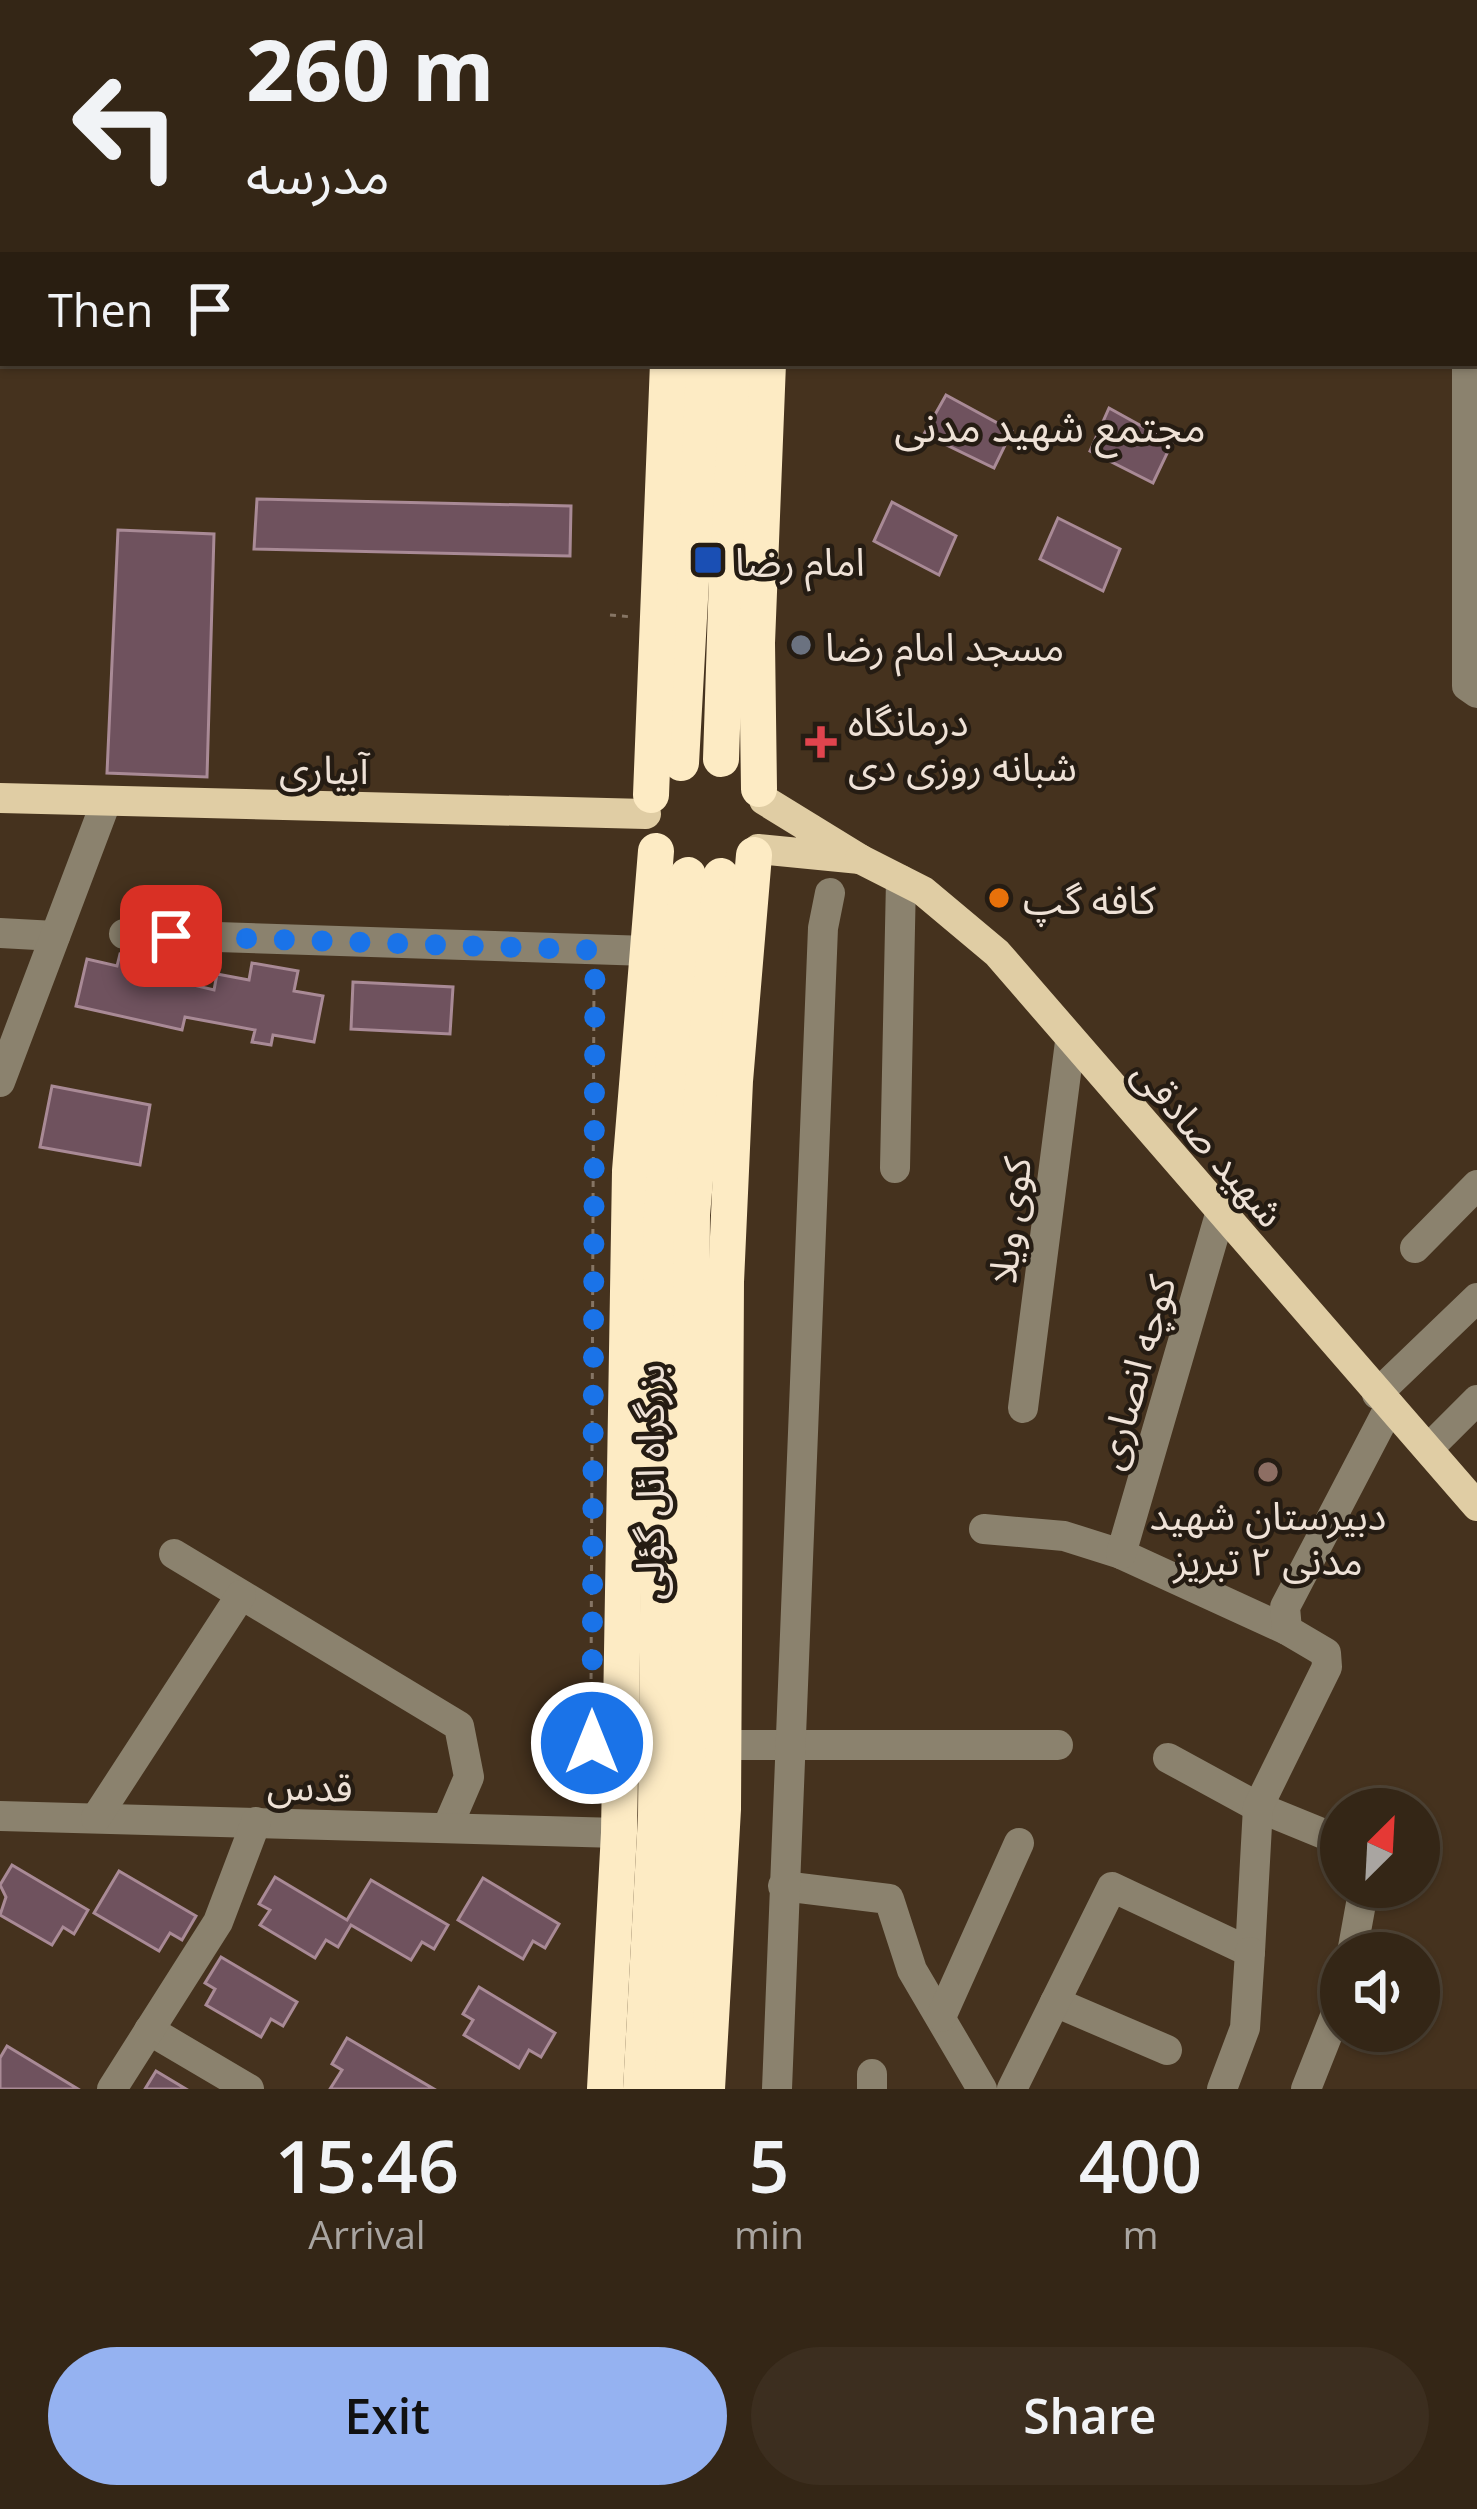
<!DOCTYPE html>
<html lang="en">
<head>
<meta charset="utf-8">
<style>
	body { margin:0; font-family:"Open Sans","Noto Sans Arabic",sans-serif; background:#3c2e1f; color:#f1f3f6; height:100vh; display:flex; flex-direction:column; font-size:45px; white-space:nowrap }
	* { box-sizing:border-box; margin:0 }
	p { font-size:39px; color:#a9a5a1 }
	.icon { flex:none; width:66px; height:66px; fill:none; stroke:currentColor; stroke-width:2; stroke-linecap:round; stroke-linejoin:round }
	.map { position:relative; height:2089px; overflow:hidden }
	.panel { display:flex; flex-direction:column; background:#342616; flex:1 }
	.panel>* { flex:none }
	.guide { position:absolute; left:0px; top:0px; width:1479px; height:366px; box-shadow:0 3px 9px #0004,0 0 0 3px #4e4335; background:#342616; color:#f1f3f6; overflow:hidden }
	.needle { width:78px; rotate:24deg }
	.buttons { position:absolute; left:1320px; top:1788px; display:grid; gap:24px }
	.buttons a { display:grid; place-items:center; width:120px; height:120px; border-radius:50%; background:#342616; box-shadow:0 3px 9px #0004,0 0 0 3px #4e4335; font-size:60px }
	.pin { position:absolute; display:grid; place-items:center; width:102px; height:102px; color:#fff; margin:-51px; border-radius:24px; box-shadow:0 6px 18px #0006 }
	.me { position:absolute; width:132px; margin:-66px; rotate:0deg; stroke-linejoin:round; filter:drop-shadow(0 0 9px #0008) }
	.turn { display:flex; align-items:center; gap:42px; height:252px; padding:0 48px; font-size:54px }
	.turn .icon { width:156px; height:156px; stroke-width:2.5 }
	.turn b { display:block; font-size:84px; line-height:102px }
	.then { display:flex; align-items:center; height:114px; padding:0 48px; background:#0003; gap:24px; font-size:45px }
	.eta { display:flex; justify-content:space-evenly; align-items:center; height:204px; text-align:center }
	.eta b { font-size:72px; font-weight:600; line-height:84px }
	.cta { display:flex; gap:24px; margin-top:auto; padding:24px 48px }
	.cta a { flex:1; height:138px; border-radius:72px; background:#95b2f1; color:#111; font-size:48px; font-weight:600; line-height:138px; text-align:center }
	.cta a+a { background:#3c2e1f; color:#f1f3f6 }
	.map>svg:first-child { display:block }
</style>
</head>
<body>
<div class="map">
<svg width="1477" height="2089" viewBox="0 0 1477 2089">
	<rect width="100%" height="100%" fill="#45321e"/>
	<g fill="#6f525e" stroke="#a98a96" stroke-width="3">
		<path d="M946,395l66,36 -18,37 -70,-34z"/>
		<path d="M1109,408l63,35 -19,40 -63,-32z"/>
		<path d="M257,499l314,7 -1,50 -316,-7z"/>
		<path d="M892,502l64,34 -17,39 -65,-34z"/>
		<path d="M1058,518l62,31 -17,42 -63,-32z"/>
		<path d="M118,530l96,4 -7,243 -100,-4z"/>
		<path d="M120,954l43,10 -3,13 54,13 3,-16 32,6 3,-17 46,8 -4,20 29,5 -9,46 -41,-7 -2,10 -19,-3 3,-12 -70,-13 -3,13 -106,-24 11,-47 30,7z"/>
		<path d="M353,982l100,5 -3,47 -99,-5z"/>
		<path d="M52,1086l98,19 -10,60 -100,-18z"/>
		<path d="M12,1865l76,45 -14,24 -11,-7 -11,18 -52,-30 6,-18 -6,-12z"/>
		<path d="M119,1871l77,45 -14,24 -12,-7 -11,18 -65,-38z"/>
		<path d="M275,1877l72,43 24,-40 77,45 -14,24 -12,-7 -11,18 -60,-35 -13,22 -12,-7 -11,18 -55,-33 10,-15 -11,-6z"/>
		<path d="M483,1878l76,46 -14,24 -12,-7 -10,18 -65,-39z"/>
		<path d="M221,1957l76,45 -14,24 -12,-7 -10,18 -55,-32 9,-16 -10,-6z"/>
		<path d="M479,1987l76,46 -14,24 -12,-7 -10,18 -55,-33 9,-15 -10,-6z"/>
		<path d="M347,2038l87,51h-104l12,-19 -10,-6z"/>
		<path d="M7,2046l71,43h-78v-31z"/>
		<path d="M156,2071l30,18h-41z"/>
	</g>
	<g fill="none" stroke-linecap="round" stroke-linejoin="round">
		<g stroke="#867564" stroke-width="3" stroke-dasharray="6 6" stroke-linecap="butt">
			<path d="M632,3v-3"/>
			<path d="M610,615l22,2"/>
			<path d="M591,1691l3,-716"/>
		</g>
		<g stroke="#8b826e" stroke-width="30">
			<path d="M1294,0l2,3"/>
			<path d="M1455,0l2,3"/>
			<path d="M1214,3v-3"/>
			<path d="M1476,47l1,2"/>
			<path d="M1467,363v323l10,7"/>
			<path d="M0,933l55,3"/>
			<path d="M124,934l524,17"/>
			<path d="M0,1082l106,-280"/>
			<path d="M895,1168l6,-288"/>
			<path d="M1415,1248l62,-63"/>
			<path d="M1377,1394l100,-96"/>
			<path d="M1023,1408l47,-366"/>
			<path d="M1428,1449l49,-49"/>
			<path d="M984,1529l80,7 57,18 166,76"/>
			<path d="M174,1554l285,172 10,51 -22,51"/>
			<path d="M1121,1554l100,-343"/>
			<path d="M723,1745h335"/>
			<path d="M1168,1758l90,49 83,34"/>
			<path d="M0,1816l619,17"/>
			<path d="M96,1818l145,-223"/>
			<path d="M783,1886l106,13 23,71 70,119"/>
			<path d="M1352,1953l12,-66"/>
			<path d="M1055,2002l112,48"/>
			<path d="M941,2017l78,-174"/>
			<path d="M149,2030l100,59"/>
			<path d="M112,2089l106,-167 38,-100"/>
			<path d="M777,2089l46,-1161 7,-35"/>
			<path d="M872,2089v-15"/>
			<path d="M1012,2089l100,-202 138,65 8,-145 69,-140 -1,-14 -39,-23 -2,-23 105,-201"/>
			<path d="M1222,2089l23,-61 5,-76"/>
			<path d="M1306,2089l35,-88"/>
		</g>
		<g stroke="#e0cda4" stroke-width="30">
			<path d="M0,798l646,16"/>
			<path d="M758,849l102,10 -96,-59"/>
			<path d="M860,859l63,32 74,62 480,553"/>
		</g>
		<g stroke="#fdebc4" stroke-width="36">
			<path d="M677,3v-3"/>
			<path d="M714,3v-3"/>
			<path d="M743,3v-3"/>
			<path d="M777,3v-3"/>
			<path d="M721,759l13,-396"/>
			<path d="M681,763l22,-400"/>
			<path d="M759,789l-2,-146 11,-280"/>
			<path d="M651,795l17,-432"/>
			<path d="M605,2089l14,-256 11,-662 26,-320"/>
			<path d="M641,2089l15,-273 6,-603 26,-338"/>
			<path d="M672,2089l16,-268 4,-606 29,-339"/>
			<path d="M707,2089l16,-280 3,-527 9,-201 19,-226"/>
		</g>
	</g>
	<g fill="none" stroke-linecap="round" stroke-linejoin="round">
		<path stroke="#1a73e8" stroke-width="21" stroke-dasharray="0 37.8" d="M171,936l424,14 -3,793"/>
	</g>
	<rect fill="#1a4fb4" stroke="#251c13" stroke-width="4.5" x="693" y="545" width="30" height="30" rx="6"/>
	<circle fill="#6b7280" stroke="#251c13" stroke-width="4.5" cx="801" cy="645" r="12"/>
	<path fill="#e0444e" stroke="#251c13" stroke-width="4.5" d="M815 724h12v12h12v12h-12v12h-12v-12h-12v-12h12z"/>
	<circle fill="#e8710a" stroke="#251c13" stroke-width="4.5" cx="999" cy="898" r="12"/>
	<circle fill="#8d6e63" stroke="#251c13" stroke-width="4.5" cx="1268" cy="1472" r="12"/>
	<g text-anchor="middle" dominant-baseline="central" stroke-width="9" stroke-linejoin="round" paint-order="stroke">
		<g font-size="39" fill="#eee1d6" stroke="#251c13" text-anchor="start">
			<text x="735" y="560">امام رضا</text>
			<text x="825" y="645">مسجد امام رضا</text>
			<text x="848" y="720">درمانگاه<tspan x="848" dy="45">شبانه روزی دی</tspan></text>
			<text x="1023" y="898">کافه گپ</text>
			<text x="1268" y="1514" text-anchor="middle">دبیرستان شهید<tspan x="1268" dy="45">مدنی ۲ تبریز</tspan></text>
		</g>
		<g font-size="39" fill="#eee1d6" stroke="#251c13">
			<text transform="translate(324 768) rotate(1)">آبیاری</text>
			<text transform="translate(1210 1142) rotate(49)">شهید صادقی</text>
			<text transform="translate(1008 1220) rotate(-83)">کوی ویلا</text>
			<text transform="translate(1134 1372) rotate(-74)">کوچه انصاری</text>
			<text transform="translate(648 1482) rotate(-90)">بزرگراه ائل گؤلی</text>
			<text transform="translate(310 1785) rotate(2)">قدس</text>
		</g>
		<g font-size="42" fill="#eee1d6" stroke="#251c13">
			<text x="1050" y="425">مجتمع شهید مدنی</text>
		</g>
	</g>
</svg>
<div class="buttons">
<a><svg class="needle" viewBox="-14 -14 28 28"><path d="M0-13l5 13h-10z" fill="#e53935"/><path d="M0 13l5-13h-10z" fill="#a9a5a1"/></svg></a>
<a><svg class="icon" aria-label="sound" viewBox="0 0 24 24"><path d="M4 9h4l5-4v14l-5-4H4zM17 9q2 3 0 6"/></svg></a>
</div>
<div class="pin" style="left:171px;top:936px;background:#d93025"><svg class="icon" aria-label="arrive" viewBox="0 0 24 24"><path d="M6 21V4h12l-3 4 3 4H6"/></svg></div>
<svg class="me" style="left:592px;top:1743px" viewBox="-20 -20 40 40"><circle r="17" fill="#1a73e8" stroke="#fff" stroke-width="3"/><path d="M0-11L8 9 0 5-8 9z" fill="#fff"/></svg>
<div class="guide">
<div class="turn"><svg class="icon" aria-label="left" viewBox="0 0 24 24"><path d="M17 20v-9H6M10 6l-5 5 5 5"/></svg><div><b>260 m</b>مدرسه</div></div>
<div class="then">Then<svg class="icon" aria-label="arrive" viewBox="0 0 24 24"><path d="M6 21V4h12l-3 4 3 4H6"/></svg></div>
</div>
</div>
<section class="panel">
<div class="eta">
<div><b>15:46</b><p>Arrival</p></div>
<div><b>5</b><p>min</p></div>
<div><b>400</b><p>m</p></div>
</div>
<div class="cta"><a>Exit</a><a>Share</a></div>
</section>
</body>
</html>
